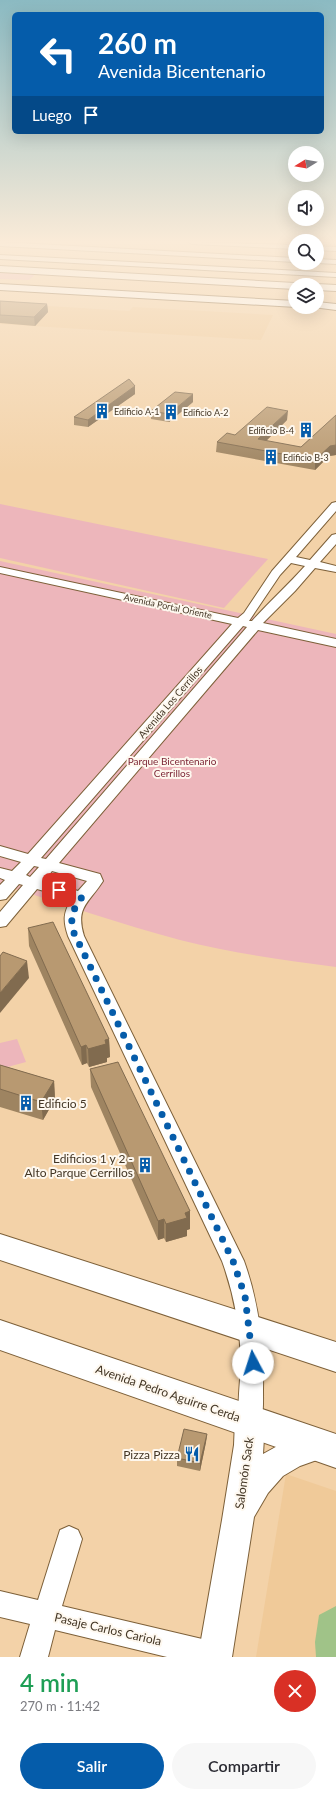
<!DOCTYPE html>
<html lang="es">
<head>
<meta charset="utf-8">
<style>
	body { margin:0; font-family:Lato,sans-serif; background:#f7f7f7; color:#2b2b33; height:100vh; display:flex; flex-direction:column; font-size:15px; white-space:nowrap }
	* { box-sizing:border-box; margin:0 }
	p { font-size:13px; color:#7c7c81 }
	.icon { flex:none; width:22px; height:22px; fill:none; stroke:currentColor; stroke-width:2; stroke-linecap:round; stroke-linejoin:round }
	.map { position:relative; height:1657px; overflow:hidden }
	.drawer { display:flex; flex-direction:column; background:#fff; flex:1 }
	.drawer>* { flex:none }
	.top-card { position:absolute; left:12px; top:12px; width:312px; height:122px; border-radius:6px; box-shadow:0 4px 16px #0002; background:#055caa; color:#fff; overflow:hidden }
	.needle { width:26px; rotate:259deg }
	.buttons { position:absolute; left:288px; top:146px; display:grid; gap:8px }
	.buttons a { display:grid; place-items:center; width:36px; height:36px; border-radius:50%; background:#fff; box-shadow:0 4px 16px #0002; font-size:20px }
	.pin { position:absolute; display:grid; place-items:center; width:34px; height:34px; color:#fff; margin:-17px; border-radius:8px; box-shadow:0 2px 6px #0006 }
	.me { position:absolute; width:44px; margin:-22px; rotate:355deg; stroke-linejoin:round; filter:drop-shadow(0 0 3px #0008) }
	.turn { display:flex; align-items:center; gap:14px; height:84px; padding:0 20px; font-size:18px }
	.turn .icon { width:52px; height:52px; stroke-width:2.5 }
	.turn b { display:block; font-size:28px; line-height:34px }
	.then { display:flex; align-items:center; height:38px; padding:0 20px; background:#0003; gap:8px; font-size:15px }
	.round { display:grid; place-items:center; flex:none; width:42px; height:42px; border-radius:21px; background:#f7f7f7 }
	.overview { display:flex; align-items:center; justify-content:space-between; height:68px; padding:0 20px }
	h1 { font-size:24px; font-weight:600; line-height:30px; color:#1e9e55 }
	.button { display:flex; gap:8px; margin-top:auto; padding:8px 20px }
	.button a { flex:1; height:46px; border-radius:24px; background:#055caa; color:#fff; font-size:16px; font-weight:600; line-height:46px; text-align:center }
	.button a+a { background:#f7f7f7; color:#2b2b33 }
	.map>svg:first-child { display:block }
</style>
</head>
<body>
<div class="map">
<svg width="336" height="1657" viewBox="0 0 336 1657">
	<rect width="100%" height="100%" fill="#f3d2a8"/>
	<g fill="#f0ca99">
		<path d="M74,263l31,2 -7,8 -32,-2z"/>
		<path d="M0,303l129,8 4,-4 140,8 -12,25 -261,-16z"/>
		<path d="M286,1474l50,17v166h-80z"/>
	</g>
	<g fill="#edb6bb">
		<path d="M0,270l38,2 -9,8 -29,-1z"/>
		<path d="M0,504l268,55 -44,49 -224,-50z"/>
		<path d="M0,561l336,73v333c-52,-7 -105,-14 -156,-27 -60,-16 -120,-37 -180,-56z"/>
		<path d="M17,1039l9,23 -26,7v-26z"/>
	</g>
	<path fill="#a0c388" d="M336,1606v51h-20l-1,-15 4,-27z"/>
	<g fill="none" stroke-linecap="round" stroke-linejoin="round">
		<defs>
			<g id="minor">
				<path d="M0,242l295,16v4l-295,-16z"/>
				<path d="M189,242l106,3v4l-103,-5z"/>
				<path d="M317,246l19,1v4l-19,-1z"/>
				<path d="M0,255l336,18v4l-336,-18z"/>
				<path d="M317,259l19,1v4l-19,-1z"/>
				<path d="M336,502v9l-40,46 14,3 22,-25 4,-1v10l-16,18 16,4v6l-21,-4 -20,23 -32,32 73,16v8l-78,-17 -199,233 41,11 3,7c-14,22 -28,26 -19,55l160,325c15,42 20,84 19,129 0,13 1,27 -5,39l-8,3 -8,-3c-7,-15 -1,-49 -1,-68 -1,-34 -7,-67 -19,-100l-154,-325c-5,-15 -5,-24 4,-37l-35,-10 -31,37 -6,1v-15l23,-27 -4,-1 -13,15 -6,1v-15l5,-5 -5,-2v-10l12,3 9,-9 -21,-6v-10l28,8 204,-230 -232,-51v-6l238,51 6,-5 28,-42 60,-68zM291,563l14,3c-17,19 -36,36 -53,55h-3l31,-46zM243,626l4,1 -201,232 -5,-1zM34,866l5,1 -9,10 -4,-2zM52,871l35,10 -9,10 -34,-10z"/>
				<path d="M69,1526l9,4 4,9 -20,67 153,36 10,3 3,10v2h-61l-112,-27 -7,27h-28l10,-33 -30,-7v-26l38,9 22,-70z"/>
			</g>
			<path id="tertiary" d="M250,1407l11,4 4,10 -2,33 18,-10 36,-13 11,5 4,10 -4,10 -28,10 -17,10 -15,17 -14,24 -22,140h-34l24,-137 12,-75 1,-24 4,-10z"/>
			<g id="secondary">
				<path d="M0,266l295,17 4,2h-4v4l-295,-17z"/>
				<path d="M317,284l19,1v6l-19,-1v-5h-4z"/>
			</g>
			<g id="primary">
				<path d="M0,1234l336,108v30l-336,-112z"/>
				<path d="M0,1320l336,114v34l-336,-118z"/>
			</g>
			<g id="motorway">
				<path d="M0,284l295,17 1,6 -296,-17z"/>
				<path d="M317,302l19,2v6l-23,-3h4z"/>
			</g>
		</defs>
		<use href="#minor" stroke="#7d6039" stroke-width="2"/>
		<use href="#tertiary" stroke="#7d6039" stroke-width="2"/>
		<use href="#secondary" stroke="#7d6039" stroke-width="2"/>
		<use href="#primary" stroke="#7d6039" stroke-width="2"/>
		<use href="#motorway" stroke="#7d6039" stroke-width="2"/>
		<use href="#minor" fill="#fff" fill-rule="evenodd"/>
		<use href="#tertiary" fill="#fff" fill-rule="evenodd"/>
		<use href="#secondary" fill="#fff" fill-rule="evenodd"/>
		<use href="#primary" fill="#fff" fill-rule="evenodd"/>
		<use href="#motorway" fill="#fff" fill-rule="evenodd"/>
	</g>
	<g fill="#9e8461">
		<path d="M0,301l47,3 1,8 -13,14 -35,-3z"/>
		<path d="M135,386v8l-47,33 -14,-2v-8z"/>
		<path d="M193,402l-24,20 -18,-3v-8z"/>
		<path d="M336,415v40l-7,1 -14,14 -99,-18 1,-10 18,-7 52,-15 -21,21 35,6z"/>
		<path d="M28,928l81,111 1,18 -3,1v4l-18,5 -2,-4 -5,2 -53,-119z"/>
		<path d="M0,1065l54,16 1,18 -12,21 -43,-13z"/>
		<path d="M90,1069l100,142v18l-3,1v6l-21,6 -2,-4 -6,2 -67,-153z"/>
		<path d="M207,1434l-1,8 -6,29 -23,-5v-8z"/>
	</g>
	<g fill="#816b4f">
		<path d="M47,304l1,8 -13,14 -1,-9z"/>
		<path d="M135,386v8l-47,33v-7z"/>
		<path d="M193,394v8l-24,20v-8z"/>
		<path d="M288,411l-1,9 -29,29v-10z"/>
		<path d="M336,445v10l-7,1 -14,14v-10l15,-14z"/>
		<path d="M27,961l2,17 -29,35v-20z"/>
		<path d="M109,1039l1,18 -3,1v4l-18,5 -1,-18 17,-9z"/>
		<path d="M86,1045l1,18 -5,2 -1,-18z"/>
		<path d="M54,1081l1,18 -12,21 -2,-18z"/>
		<path d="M190,1211v18l-3,1v6l-21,6v-18l19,-11z"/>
		<path d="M164,1219v19l-6,2v-19z"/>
		<path d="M207,1434l-1,8 -6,29v-8z"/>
	</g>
	<g fill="#b89971" stroke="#816b4f">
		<path d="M0,301l47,3 -13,13 -34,-2z"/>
		<path d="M129,379l6,7 -47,34 -14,-3z"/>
		<path d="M175,392l18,2 -24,20 -18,-3z"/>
		<path d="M267,407l21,4 -30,28 43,8 35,-32v30l-6,1 -15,14 -98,-18 10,-9 8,2z"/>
		<path d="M53,922l56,117 -4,1 1,4 -18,5 -2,-4 -5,2 -53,-119z"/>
		<path d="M3,952l24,9 -27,32v-37z"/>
		<path d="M118,1062l72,149 -5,2 2,5 -21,6 -2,-5 -6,2 -68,-152z"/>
		<path d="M0,1065l54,16 -13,21 -41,-13z"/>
		<path d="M184,1429l23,5 -7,29 -23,-5z"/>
	</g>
	<linearGradient id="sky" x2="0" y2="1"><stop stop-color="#8bbac2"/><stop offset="0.51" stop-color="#faebd8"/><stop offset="1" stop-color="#faebd8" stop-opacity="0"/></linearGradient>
	<rect width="336" height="474" fill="url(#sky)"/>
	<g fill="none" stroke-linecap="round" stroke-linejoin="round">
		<path stroke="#055caa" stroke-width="7" stroke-dasharray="0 12.6" d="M59,890l23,7c-9,12 -13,21 -8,36l159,328 12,35 8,67"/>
	</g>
	<defs>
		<symbol id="building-bare" viewBox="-9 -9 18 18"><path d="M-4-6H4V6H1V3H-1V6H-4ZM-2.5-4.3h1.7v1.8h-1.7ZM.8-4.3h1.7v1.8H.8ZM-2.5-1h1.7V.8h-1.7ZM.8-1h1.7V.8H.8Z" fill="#055caa" stroke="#fef8ef" stroke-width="2.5" paint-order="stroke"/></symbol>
		<symbol id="restaurant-bare" viewBox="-9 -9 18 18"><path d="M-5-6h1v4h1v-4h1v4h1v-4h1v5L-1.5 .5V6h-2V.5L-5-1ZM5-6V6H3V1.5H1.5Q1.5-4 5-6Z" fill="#055caa" stroke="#fef8ef" stroke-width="2.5" paint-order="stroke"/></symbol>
	</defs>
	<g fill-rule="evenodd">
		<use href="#building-bare" x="91" y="400" width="22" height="22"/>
		<use href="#building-bare" x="160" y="401" width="22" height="22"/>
		<use href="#building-bare" x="295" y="419" width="22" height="22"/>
		<use href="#building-bare" x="260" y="446" width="22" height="22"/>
		<use href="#building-bare" x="15" y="1092" width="22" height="22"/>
		<use href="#building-bare" x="134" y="1154" width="22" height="22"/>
		<use href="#restaurant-bare" x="181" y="1443" width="22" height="22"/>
	</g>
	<g text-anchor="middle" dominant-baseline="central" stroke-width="4" stroke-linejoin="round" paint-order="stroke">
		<g font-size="9" fill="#433625" stroke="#fef8ef" text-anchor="start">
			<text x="114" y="411">Edificio A-1</text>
			<text x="183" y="412">Edificio A-2</text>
			<text x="294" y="430" text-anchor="end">Edificio B-4</text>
			<text x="283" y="457">Edificio B-3</text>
		</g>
		<g font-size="9" fill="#433625" stroke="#fef8ef">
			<text transform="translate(168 606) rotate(12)">Avenida Portal Oriente</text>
		</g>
		<g font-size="10" fill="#433625" stroke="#fef8ef">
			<text transform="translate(170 702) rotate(-49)">Avenida Los Cerrillos</text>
		</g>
		<g font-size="10" fill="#7d2737" stroke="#fef8ef">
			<text x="172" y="761">Parque Bicentenario<tspan x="172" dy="12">Cerrillos</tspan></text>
		</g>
		<g font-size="12" fill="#433625" stroke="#fef8ef" text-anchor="end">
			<text x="38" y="1103" text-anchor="start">Edificio 5</text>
			<text x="133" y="1158">Edificios 1 y 2 -<tspan x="133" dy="14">Alto Parque Cerrillos</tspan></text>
			<text x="180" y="1454">Pizza Pizza</text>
		</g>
		<g font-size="12" fill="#433625" stroke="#fef8ef">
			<text transform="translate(168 1393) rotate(19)">Avenida Pedro Aguirre Cerda</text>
			<text transform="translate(244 1473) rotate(-82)">Salomón Sack</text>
			<text transform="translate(108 1629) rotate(13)">Pasaje Carlos Cariola</text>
		</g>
	</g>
</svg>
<div class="buttons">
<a><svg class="needle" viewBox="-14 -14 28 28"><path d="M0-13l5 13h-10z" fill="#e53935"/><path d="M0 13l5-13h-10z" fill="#7c7c81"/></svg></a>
<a><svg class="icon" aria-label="sound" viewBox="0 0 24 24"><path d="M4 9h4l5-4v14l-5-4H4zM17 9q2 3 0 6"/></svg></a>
<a><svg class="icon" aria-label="search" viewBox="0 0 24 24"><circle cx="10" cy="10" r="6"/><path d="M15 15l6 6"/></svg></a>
<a><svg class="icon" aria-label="layers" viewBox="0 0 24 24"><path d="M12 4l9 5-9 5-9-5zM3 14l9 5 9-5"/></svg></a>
</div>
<div class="pin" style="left:59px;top:890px;background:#d93025"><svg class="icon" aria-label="arrive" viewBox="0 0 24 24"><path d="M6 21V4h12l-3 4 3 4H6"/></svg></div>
<svg class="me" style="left:253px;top:1363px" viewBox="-20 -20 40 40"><circle r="19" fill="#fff"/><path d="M0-13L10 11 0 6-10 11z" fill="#055caa"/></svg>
<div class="top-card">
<div class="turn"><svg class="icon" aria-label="left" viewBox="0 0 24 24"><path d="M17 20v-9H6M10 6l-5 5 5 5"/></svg><div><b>260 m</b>Avenida Bicentenario</div></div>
<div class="then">Luego<svg class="icon" aria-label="arrive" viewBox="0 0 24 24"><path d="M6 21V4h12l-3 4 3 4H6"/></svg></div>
</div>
</div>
<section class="drawer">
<div class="overview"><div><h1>4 min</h1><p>270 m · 11:42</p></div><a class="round" style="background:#d93025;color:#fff"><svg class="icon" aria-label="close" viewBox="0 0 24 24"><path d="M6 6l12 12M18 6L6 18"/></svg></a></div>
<div class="button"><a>Salir</a><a>Compartir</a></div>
</section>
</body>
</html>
